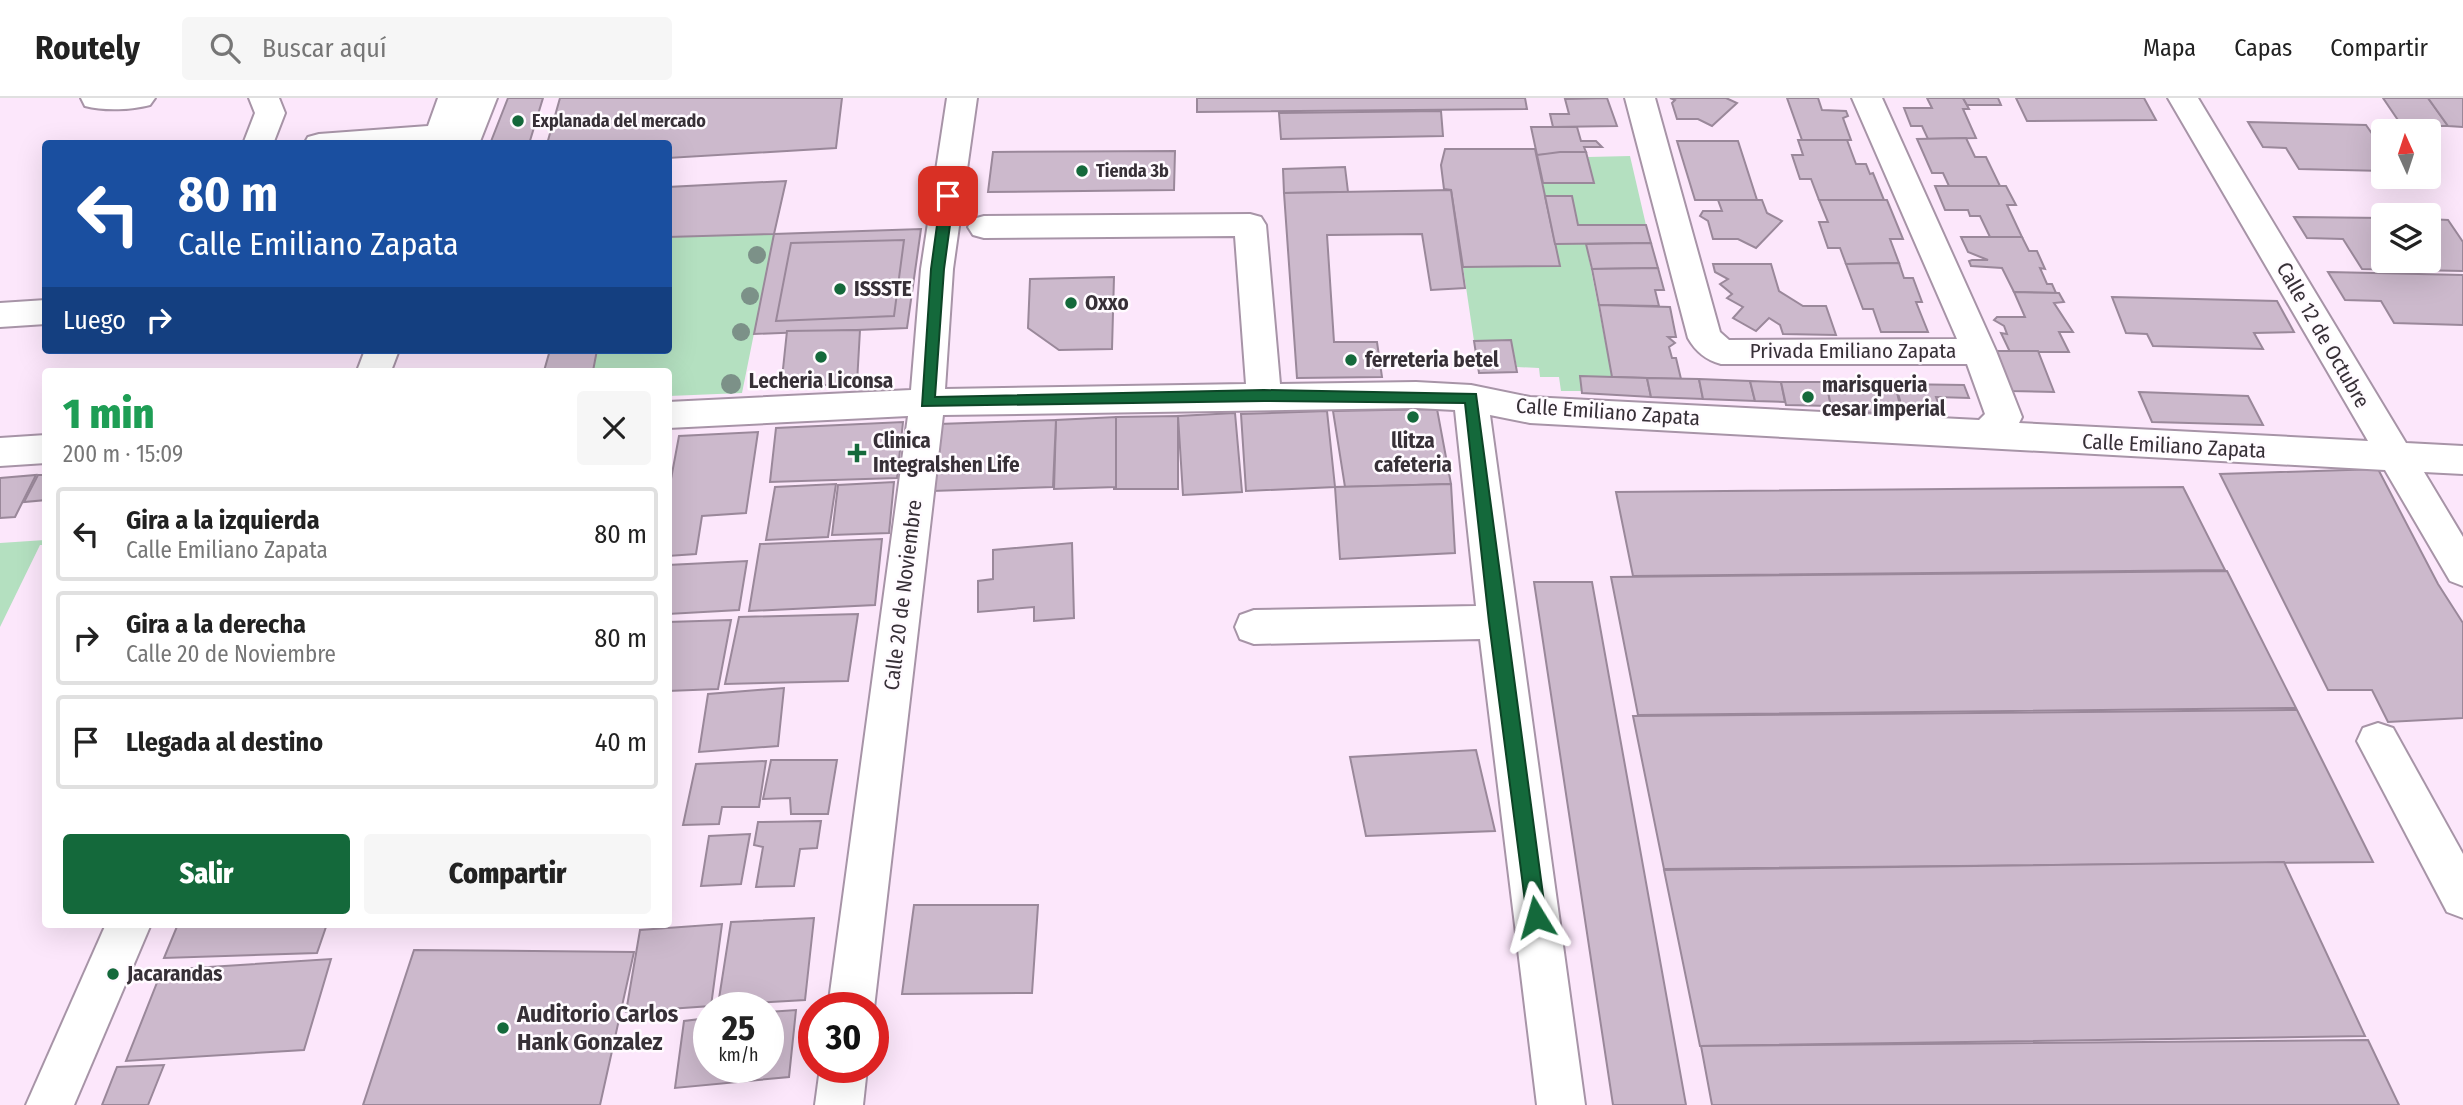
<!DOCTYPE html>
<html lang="es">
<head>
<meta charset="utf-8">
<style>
	body { margin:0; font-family:"Fira Sans Condensed",sans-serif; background:#f6f6f6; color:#222; height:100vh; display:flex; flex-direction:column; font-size:26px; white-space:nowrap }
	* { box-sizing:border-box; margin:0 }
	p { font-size:23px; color:#767676 }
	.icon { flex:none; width:38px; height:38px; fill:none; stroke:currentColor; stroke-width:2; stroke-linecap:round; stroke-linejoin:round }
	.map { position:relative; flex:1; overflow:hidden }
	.sheet { position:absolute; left:42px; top:270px; width:630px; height:560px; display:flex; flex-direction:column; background:#fff; border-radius:7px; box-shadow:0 7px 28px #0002 }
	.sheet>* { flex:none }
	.banner { position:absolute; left:42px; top:42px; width:630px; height:214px; border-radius:7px; box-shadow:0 7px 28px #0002; background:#1a4fa0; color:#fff; overflow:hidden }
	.needle { width:46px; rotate:357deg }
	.tools { position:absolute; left:2371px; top:21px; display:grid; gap:14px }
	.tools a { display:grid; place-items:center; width:70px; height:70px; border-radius:7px; background:#fff; box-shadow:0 7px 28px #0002; font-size:35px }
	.speed { position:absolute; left:693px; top:894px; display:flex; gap:14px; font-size:35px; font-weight:700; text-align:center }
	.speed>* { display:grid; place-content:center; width:91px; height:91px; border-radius:50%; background:#fff; box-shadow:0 7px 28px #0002; line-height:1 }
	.speed small { font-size:18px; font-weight:400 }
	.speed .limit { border:10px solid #d22; background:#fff; color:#111 }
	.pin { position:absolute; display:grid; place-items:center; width:60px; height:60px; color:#fff; margin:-30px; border-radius:14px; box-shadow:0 4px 10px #0006 }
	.me { position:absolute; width:77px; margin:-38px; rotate:352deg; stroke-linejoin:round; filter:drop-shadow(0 0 5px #0008) }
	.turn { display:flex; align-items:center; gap:24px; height:147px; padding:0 21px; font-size:32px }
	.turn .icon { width:91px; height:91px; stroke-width:2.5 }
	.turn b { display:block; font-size:49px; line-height:60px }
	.then { display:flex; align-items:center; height:66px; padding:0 21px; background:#0003; gap:14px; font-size:26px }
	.round { display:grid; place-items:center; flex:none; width:74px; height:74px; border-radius:7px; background:#f6f6f6 }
	.summary { display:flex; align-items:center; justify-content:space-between; height:119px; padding:0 21px }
	h1 { font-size:42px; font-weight:800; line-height:52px; color:#1e9e55 }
	.button { display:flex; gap:14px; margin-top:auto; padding:14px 21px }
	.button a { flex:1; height:80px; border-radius:7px; background:#14693b; color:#fff; font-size:28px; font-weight:800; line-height:80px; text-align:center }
	.button a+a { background:#f6f6f6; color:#222 }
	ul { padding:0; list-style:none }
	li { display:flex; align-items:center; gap:21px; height:94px; margin:0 14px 10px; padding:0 7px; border:4px solid #e0e0e0; border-radius:7px }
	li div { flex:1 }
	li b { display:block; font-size:26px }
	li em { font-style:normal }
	header { display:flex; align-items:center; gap:42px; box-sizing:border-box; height:98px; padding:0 35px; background:#fff; border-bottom:2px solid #e0e0e0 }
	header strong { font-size:33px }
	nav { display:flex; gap:38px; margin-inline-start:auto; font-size:24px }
	.search { width:490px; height:63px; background:#f6f6f6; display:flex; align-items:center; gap:18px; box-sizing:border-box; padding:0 24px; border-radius:7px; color:#767676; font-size:26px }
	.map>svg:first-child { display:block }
</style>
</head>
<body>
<header>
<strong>Routely</strong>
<div class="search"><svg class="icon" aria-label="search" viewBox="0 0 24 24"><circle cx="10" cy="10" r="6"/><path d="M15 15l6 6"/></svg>Buscar aquí</div>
<nav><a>Mapa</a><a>Capas</a><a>Compartir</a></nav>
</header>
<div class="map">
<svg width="2463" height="1007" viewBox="0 0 2463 1007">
	<rect width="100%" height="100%" fill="#fce7fb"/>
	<g fill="#b4e0c0">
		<path d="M1630,58l16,69h-68l-6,-29h-27l-2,-13h50l-5,-26z"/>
		<path d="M774,136l-32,159 -73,3 -1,-25h-75l4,-21h71l1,-113z"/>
		<path d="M1555,146h31l26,133 -31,-1 1,15h-21l-2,-14h-19l-1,-9 -22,-1 -6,-27 -37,1 -11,-74z"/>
		<path d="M45,442v5h-5l-40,82v-84z"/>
	</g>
	<g fill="#ccb9cc" stroke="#9a889a" stroke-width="2">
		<path d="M508,0h35l-14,46h-39z"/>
		<path d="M560,0h282l-6,50 -168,10v-14h-121z"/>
		<path d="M1197,0h328l2,11 -330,3z"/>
		<path d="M1607,0l10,28 -64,1 -3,-13h19l-4,-15z"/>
		<path d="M1670,0h56l11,5 -25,23 -14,-7h-21l-5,-16 3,-3z"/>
		<path d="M1787,0h31l4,12 24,1 2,5 -5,2 8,22h-49z"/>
		<path d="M1927,0h36l6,11h-6l13,29 -48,1 -6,-13h-11l-7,-18h28z"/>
		<path d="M1963,0h35l3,7h-34z"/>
		<path d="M2016,0h128l12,22 -129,1z"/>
		<path d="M2383,0h45l20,28h-46z"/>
		<path d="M2428,0h35v29l-15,-1z"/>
		<path d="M1441,13l2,25 -162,3 -2,-26z"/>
		<path d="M2248,24l118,3 18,26v20l-85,-2 -13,-21 -23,-1z"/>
		<path d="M1531,29h46l4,14h15l6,6h-18l2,5 -49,3z"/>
		<path d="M1966,40l9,19h11l14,29h-51l-6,-13h-11l-15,-34z"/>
		<path d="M1798,42h49l9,24h10l4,10 3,-1 11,27h-65l-8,-21h-11l-8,-24h11z"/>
		<path d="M1677,43h61l19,59h-62z"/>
		<path d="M1445,51h90l25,117 -97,1 -12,-77 -7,-1 -3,-24z"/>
		<path d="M1175,53l-1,39 -186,2 5,-40z"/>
		<path d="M1560,54h26l8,31h-51l-6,-28z"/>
		<path d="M1345,69l3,25 -64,1 -1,-24z"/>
		<path d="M786,83l-12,53 -106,3v-50z"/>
		<path d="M1935,88h71l10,19h-9l15,32h-32l-10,-21h-10l-2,-6h-23z"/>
		<path d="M1451,92l14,98 -34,2 -9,-56 -95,1 7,107h43l5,35 -85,1 -13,-185z"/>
		<path d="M1545,98h27l6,29h68l5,18 -96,1z"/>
		<path d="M1718,102h44l5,13 15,8 -26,27 -18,-9h-25l-5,-18 -8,-5 3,-5h19z"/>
		<path d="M1819,102h68l16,39h-13l9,24 -53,1 -6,-16h-12l-9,-26h9z"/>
		<path d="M2294,119l90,1v43h45v-42l19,1 15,22v29l-101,-2 -19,-30 -36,-1z"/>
		<path d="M921,131l-14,99 -153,6 20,-100z"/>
		<path d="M1961,139h61l7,14h8l8,18 -5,-1 7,16h5l4,9 -42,-1 -12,-24 -31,-2 -2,-5 3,-1h16l-20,-8z"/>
		<path d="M904,142l-10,76 -118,5 15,-78z"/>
		<path d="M1651,145l7,25 -66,1 -6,-25z"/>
		<path d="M1899,165l5,15h9l9,24h-6l12,30h-47l-8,-23h-10l-17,-45z"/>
		<path d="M1713,166h58l8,27 24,15h23l10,29 -53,-1 -3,-9 -11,-7 -13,13 -23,-13 10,-11 -16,-9 5,-4 -12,-10 8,-5 -13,-7z"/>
		<path d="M1658,170l6,22h-9l4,16 -60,-1 -7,-36z"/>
		<path d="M2328,174l135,3v50l-69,-2 -13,-22 -36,-1z"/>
		<path d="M1114,179l-2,72 -53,1 -31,-22 2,-49z"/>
		<path d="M2014,194l45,1 5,9 -10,1 19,29h-14l10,20h-59l-9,-19 6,1 -3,-8 -10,-6 3,-3h28z"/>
		<path d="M2112,199l165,4 17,31 -40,1 9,16 -110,-3 -6,-12 -21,-1z"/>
		<path d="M1599,207l71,2 6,30h-8l7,6 -6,4 3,11h4l5,21 -69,-2z"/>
		<path d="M860,232l-3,53 -76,5 6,-57z"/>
		<path d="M1511,242l6,32 -38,1 -5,-32z"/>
		<path d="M550,252h47l-4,21h-49z"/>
		<path d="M1995,253h43l16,41 -43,-1z"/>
		<path d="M1580,278l67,2 4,19 -69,-4z"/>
		<path d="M1647,280l52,1 4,20 -52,-2z"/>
		<path d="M1699,281l51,2 5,20 -52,-2z"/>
		<path d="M1750,283l31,1 4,20 -30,-1z"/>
		<path d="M1781,284h45l5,24 -45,-1z"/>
		<path d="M1826,284l69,2 7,30 -70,-3z"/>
		<path d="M1895,286l69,1 5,13 -33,-1 5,14 -38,-1z"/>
		<path d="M2139,294l109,4 15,29 -111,-3z"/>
		<path d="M1437,311l14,75 -106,3 -12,-76z"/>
		<path d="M1327,313l8,76 -89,4 -5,-77z"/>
		<path d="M1235,315l7,79 -59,3 -5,-79z"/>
		<path d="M1178,318v73h-64l2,-72z"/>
		<path d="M1116,319v70l-62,2 2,-69z"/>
		<path d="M1056,322l-3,67 -121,4 7,-67z"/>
		<path d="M903,324l-6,56 -127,4 6,-54z"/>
		<path d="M758,334l-12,81 -44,3 -6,38 -28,2v-61l11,-59z"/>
		<path d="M2378,371l60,115 25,39v95l-75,4 -16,-32h-44l-108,-216z"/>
		<path d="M36,377l-21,42 -15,1v-40z"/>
		<path d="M38,377h8v25l-22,2z"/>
		<path d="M894,384l-5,51 -57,2 6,-50z"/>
		<path d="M836,386l-8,53 -62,3 9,-53z"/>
		<path d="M1451,386l4,69 -115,6 -5,-72z"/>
		<path d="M2183,389l42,83 -592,6 -17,-84z"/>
		<path d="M882,441l-7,66 -126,6 11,-67z"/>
		<path d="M1072,445l2,75 -40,3v-14l-56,5v-31l15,-2v-29z"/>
		<path d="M747,463l-8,49 -71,4v-49z"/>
		<path d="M2227,473l69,137 -658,7 -27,-138z"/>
		<path d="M1534,484h58l94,523h-73z"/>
		<path d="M858,516l-10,67 -123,3 14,-67z"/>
		<path d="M731,522l-13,69 -50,2v-69z"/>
		<path d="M784,590l-6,58 -79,6 9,-58z"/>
		<path d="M2297,612l76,152 -709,7 -31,-153z"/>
		<path d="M1476,652l19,81 -129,5 -16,-79z"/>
		<path d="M771,662h66l-9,54h-37l-1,-16 -27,1z"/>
		<path d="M766,663l-7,46h-37l-3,17 -36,1 13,-61z"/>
		<path d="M821,723l-4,27 -17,1 -6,37 -38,1 7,-40 -9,-2 4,-23z"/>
		<path d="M750,736l-9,50 -40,2 8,-50z"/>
		<path d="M2284,764l81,174 -665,10 -36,-176z"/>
		<path d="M914,807h124l-6,88 -130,1z"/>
		<path d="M814,820l-9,82 -87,5 13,-83z"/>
		<path d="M178,826h149l-10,29 -153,5z"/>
		<path d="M722,826l-11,82 -85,6 14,-82z"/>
		<path d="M414,852l220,2 -34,153h-237z"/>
		<path d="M331,861l-27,91 -178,11 36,-91z"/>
		<path d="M796,912l-7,67 -114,11 9,-67 25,-3v50h59v-56z"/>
		<path d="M2368,942l31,65h-687l-11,-59z"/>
		<path d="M164,967l-16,40h-46l15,-38z"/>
	</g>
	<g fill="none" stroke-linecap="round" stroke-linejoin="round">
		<defs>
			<g id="minor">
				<path d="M81,0h74l-5,7c-19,5 -46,6 -65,1z"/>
				<path d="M249,0h30l6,15 -12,31h-30l12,-31z"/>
				<path d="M438,0h59l-18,46h-30l2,-4 -3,4h-144l4,-7 11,-3 109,-8z"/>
				<path d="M947,0h30l-24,171 -8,120 301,-5 -11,-148 -251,2 -11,-3 -5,-8 5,-8 11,-3 266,-2 11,3 5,8 14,159 136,-2 55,3 59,12 449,23 6,-6 -18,-50h-246c-15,-4 -25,-12 -33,-26l-63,-240h30l65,234 9,8 228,-1 -105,-241h30l114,253 26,66 -3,6 349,18 -200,-343h30l208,345 57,3v28l-39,-2 39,65v49l-13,-5 -65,-111 -855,-47 -40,-8 95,690h-48l-57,-466 -226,5 -14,-5 -5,-12 5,-12 14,-5 222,-4 -21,-196 -39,-2 -473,7 -69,593h-46l80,-592 -240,12v-26l243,-12 10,-121z"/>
				<path d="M46,202v24l-46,3v-24z"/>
				<path d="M365,252h34l-8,21h-34z"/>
				<path d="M46,337v28l-46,3v-28z"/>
				<path d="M2378,625l15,5 70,126v64l-16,-6 -90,-171 6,-13z"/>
				<path d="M106,826h45l-77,181h-48z"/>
				<path d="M820,970h47l-4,37h-48z"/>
			</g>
		</defs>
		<use href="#minor" stroke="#a794a7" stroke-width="4"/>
		<use href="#minor" fill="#fff" fill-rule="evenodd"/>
	</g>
	<g fill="#7c9188">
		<circle cx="757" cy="157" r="9"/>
		<circle cx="750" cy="198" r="9"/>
		<circle cx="741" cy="234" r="9"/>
		<circle cx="731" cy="286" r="10"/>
	</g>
	<path fill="#14693b" stroke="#0d4426" stroke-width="2" d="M948,94l6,4 -10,73 -9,128 329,-7 212,4 70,523 -3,7 -7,2 -6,-2 -3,-7 -38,-295 -24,-219 -201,-2 -342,5 9,-137 10,-73z"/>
	<g fill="#14693b" stroke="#fffbff" stroke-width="2.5">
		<circle cx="518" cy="23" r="7"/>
		<circle cx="1082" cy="73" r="7"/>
		<circle cx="840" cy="191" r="7"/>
		<circle cx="1071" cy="205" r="7"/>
		<circle cx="821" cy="259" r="7"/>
		<circle cx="1351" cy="262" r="7"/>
		<circle cx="1808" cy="299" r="7"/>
		<circle cx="1413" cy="319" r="7"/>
		<path d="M853.5 344.5h7v7h7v7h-7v7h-7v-7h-7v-7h7z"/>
		<circle cx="113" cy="876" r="7"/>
		<circle cx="503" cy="930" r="7"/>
	</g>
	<g text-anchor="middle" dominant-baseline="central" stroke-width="5" stroke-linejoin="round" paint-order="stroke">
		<g font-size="18" font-weight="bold" fill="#373037" stroke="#fffbff" text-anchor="start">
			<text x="532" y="23">Explanada del mercado</text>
			<text x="1096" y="73">Tienda 3b</text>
		</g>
		<g font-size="21" font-weight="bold" fill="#373037" stroke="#fffbff" text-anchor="start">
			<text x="854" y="191">ISSSTE</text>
			<text x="1085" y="205">Oxxo</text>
			<text x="1365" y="262">ferreteria betel</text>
			<text x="821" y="283" text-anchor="middle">Lecheria Liconsa</text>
			<text x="1822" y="287">marisqueria<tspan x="1822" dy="24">cesar imperial</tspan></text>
			<text x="873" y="343">Clinica<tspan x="873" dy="24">Integralshen Life</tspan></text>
			<text x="1413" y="343" text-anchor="middle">llitza<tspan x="1413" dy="24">cafeteria</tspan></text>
			<text x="127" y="876">Jacarandas</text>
		</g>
		<g font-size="21" fill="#373037" stroke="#fffbff">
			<text transform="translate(2323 237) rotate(60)">Calle 12 de Octubre</text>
			<text x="1853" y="253">Privada Emiliano Zapata</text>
			<text transform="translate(1608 314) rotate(4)">Calle Emiliano Zapata</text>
			<text transform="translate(2174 348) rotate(3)">Calle Emiliano Zapata</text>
			<text transform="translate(903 497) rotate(-83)">Calle 20 de Noviembre</text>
		</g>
		<g font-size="24" font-weight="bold" fill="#373037" stroke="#fffbff" text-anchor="start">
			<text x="517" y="916">Auditorio Carlos<tspan x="517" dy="28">Hank Gonzalez</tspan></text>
		</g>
	</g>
</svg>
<div class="tools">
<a><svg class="needle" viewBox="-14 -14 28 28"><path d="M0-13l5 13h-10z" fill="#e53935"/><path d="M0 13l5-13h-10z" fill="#767676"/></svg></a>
<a><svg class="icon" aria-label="layers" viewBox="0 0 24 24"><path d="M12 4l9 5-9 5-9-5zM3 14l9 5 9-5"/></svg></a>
</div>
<div class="speed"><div>25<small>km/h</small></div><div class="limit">30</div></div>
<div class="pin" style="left:948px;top:98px;background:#d93025"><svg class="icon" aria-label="arrive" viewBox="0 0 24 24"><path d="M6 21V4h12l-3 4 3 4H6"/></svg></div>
<svg class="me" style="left:1536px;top:819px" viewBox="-20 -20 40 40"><path d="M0-17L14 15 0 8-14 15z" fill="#14693b" stroke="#fff" stroke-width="4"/></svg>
<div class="banner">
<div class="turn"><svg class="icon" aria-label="left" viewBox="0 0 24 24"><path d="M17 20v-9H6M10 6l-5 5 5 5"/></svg><div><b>80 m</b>Calle Emiliano Zapata</div></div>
<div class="then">Luego<svg class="icon" aria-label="right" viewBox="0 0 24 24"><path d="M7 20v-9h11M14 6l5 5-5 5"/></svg></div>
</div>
<section class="sheet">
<div class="summary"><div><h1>1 min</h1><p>200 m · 15:09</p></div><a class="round"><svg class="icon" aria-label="close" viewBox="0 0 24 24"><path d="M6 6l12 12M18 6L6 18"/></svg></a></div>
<ul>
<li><svg class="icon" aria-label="left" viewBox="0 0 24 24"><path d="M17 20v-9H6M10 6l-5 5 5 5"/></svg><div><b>Gira a la izquierda</b><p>Calle Emiliano Zapata</p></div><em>80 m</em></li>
<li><svg class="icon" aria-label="right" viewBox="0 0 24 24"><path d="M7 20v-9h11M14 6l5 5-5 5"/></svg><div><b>Gira a la derecha</b><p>Calle 20 de Noviembre</p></div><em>80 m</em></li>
<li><svg class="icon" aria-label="arrive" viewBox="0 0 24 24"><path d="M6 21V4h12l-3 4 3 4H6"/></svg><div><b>Llegada al destino</b></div><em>40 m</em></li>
</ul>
<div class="button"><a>Salir</a><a>Compartir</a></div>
</section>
</div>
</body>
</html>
